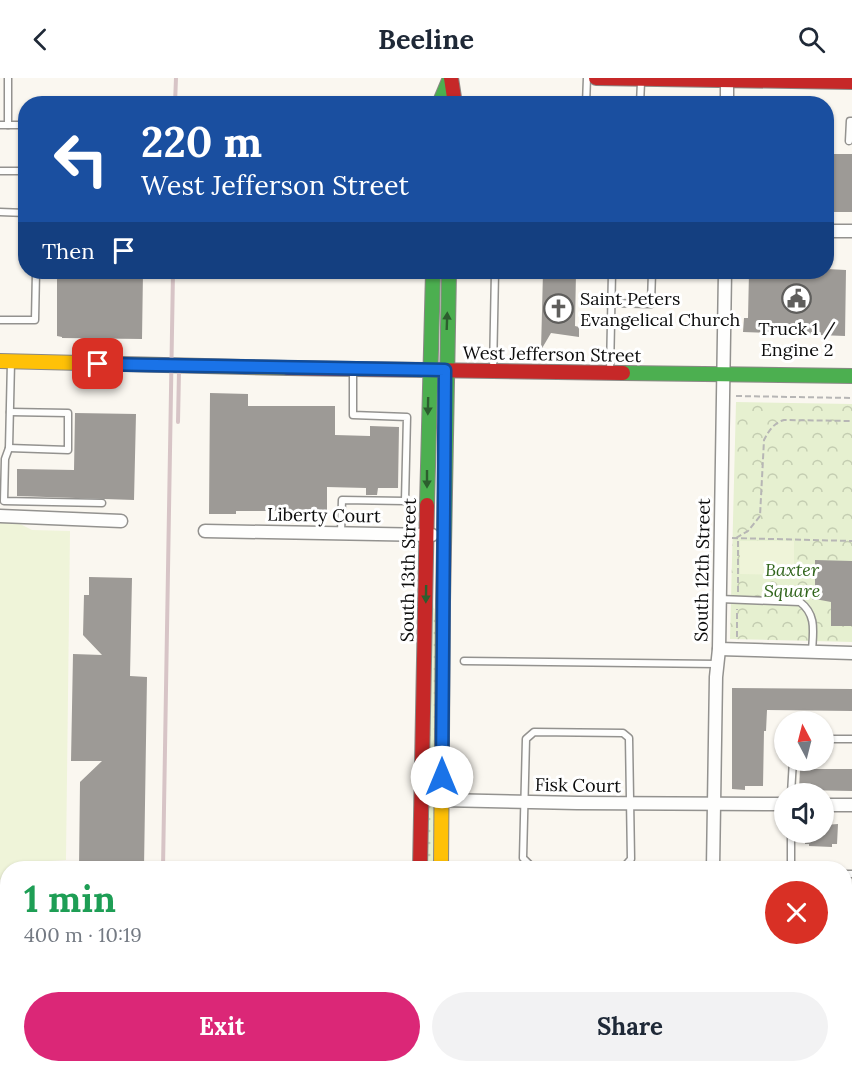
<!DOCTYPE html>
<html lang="en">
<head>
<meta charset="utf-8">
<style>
	body { margin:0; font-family:Lora,serif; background:#f2f2f3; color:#1f2937; height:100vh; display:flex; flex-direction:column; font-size:22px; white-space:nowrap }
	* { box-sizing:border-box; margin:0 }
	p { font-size:20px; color:#747a83 }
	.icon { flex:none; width:33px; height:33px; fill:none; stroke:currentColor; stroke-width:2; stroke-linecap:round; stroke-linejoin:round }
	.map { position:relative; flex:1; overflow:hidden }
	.panel { position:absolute; left:0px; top:783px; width:852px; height:212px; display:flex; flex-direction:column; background:#fff; border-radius:24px 24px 0 0; box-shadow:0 2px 4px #0004 }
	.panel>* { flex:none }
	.hud { position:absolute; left:18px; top:18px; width:816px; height:183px; border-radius:24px; box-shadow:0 2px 4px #0004; background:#1a4fa0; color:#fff; overflow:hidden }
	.needle { width:39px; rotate:353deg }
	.controls { position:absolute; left:774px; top:633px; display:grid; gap:12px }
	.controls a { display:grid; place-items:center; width:60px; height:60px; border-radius:50%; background:#fff; box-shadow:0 2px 4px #0004; font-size:30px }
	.pin { position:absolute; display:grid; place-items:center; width:51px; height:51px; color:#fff; margin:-26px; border-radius:12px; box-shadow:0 3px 9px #0006 }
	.me { position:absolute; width:66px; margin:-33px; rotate:0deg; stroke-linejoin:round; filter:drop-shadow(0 0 4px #0008) }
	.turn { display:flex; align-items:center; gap:21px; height:126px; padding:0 24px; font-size:27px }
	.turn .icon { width:78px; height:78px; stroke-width:2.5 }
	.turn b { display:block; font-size:42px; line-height:51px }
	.then { display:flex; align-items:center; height:57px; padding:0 24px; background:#0003; gap:12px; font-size:22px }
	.round { display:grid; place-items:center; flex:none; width:63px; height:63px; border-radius:32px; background:#f2f2f3 }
	.head { display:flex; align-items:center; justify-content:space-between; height:102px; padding:0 24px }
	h1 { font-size:36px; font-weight:800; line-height:45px; color:#1e9e55 }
	.button { display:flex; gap:12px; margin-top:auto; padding:12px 24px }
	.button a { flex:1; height:69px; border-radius:36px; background:#db2777; color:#fff; font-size:24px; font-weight:800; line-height:69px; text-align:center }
	.button a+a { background:#f2f2f3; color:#1f2937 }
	header { display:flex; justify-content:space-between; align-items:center; height:78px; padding:0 24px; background:#fff; font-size:27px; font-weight:800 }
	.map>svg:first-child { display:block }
</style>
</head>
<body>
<header><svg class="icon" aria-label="back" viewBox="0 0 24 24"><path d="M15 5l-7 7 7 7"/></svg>Beeline<svg class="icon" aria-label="search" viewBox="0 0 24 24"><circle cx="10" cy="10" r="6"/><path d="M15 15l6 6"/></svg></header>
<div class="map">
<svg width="852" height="994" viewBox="0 0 852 994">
	<defs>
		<pattern id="grass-dots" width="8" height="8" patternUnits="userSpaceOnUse" patternTransform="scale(1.5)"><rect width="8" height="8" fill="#e6f0d0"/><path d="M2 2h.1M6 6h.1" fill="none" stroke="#c4cdb1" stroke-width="1.8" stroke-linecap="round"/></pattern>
		<pattern id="park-crowns" width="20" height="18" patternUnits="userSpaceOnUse" patternTransform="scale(1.5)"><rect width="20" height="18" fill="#e6f0d0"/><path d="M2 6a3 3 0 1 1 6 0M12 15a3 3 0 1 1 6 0" fill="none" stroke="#c4cdb1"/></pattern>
	</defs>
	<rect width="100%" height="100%" fill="#faf7f0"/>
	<path fill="url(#grass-dots)" d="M433,524l5,31 -4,235h-7z"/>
	<path fill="url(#park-crowns)" d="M736,324l116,2v238l-122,-3z"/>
	<g fill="#eff4d9">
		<path d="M0,444h16l16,8 38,1 -4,329 -17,1 -16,7h-25l-1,10 -7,2z"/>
		<path d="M740,463h54v34l-54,-1z"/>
	</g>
	<g fill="#9d9a96">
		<rect x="826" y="76" width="26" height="58"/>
		<path d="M826,191l20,1 -1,66 -102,-4 1,-14h4l1,-46h77z"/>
		<path d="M57,194h86l-1,67 -80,-1v-1l-5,-1z"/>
		<path d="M543,194h33l-1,54 4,1v10l-28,-4 -10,17z"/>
		<path d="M210,315l38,1v12h87v29l35,1v-10l29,1 -1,61h-20l-1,7h-11v-7l-39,-1v24h-91v3h-27z"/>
		<path d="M75,335l61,1 -2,86 -117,-4v-27l57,1z"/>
		<path d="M815,482l37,1v65h-21v-24l-16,-3z"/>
		<path d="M89,499l43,1 -2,98 17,1 -3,191h-65l1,-86 22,-21h-31l2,-107 29,1 -19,-20 1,-40h5z"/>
		<path d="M732,610l120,1v22l-85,-1 -1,21h-2l-1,55h-18v4l-13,-1z"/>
		<path d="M800,691h52v22l-53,-1z"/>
		<path d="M838,746l-1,20h-5v3l-23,-1v-2h-4v-12h19v-7z"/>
	</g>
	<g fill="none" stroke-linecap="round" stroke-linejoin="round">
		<defs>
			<g id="lane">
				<path d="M8,0v47"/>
				<path d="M586,26l1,-26"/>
				<path d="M640,26l1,-22"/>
				<path d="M0,47h26"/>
				<path d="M849,63l1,-20h2"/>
				<path d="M0,93h26"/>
				<path d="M0,134l26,1"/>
				<path d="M611,225l40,1 1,-32"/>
				<path d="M0,242h35l1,-48"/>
				<path d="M11,284l-2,86 -4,11 -1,42 98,2"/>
				<path d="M493,293l2,-99"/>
				<path d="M610,294l2,-100"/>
				<path d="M9,370l59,2v-37l-58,-1"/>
				<path d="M341,455l1,-33 63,1 2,-84 -54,-2v-46"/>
				<path d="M720,521l80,3c17,13 13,30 12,49"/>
				<path d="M464,583l253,3"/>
				<path d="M824,661h28"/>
				<path d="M791,716l2,-34"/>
				<path d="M533,790l-10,-10 3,-119 8,-7 89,1 6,5 2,121 -8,9"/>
				<path d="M791,790v-36"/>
				<path d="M844,796h8"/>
				<path d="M0,820h8"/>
				<path d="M92,994v-7"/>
				<path d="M243,994l1,-7"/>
				<path d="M381,994l1,-7"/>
			</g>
			<g id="street">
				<path d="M727,26v-26"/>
				<path d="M826,153h26"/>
				<path d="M0,438l121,5"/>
				<path d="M205,453l227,4"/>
				<path d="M719,571l133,4"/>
				<path d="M442,722l135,3 207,1"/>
				<path d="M824,727h28"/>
				<path d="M713,790l3,-191 3,-28 6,-377"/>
				<path d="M844,942l8,1"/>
				<path d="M479,994v-7"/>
			</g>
			<g id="fast">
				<path d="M439,26l11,-26"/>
				<path d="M623,295l229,3"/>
				<path d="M427,427l6,-233"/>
				<path d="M443,524l6,-330"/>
			</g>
			<g id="slow">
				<path d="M0,283l288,7"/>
				<path d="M441,790l2,-266"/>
				<path d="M0,856l8,1"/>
				<path d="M436,987v7"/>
			</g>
			<g id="jam">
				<path d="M451,0l4,26"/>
				<path d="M596,0l256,4"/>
				<path d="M288,290l335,5"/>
				<path d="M420,790l7,-363"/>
				<path d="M844,870h8"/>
				<path d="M417,994l1,-7"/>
			</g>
		</defs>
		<use href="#lane" stroke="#93928f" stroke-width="9"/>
		<use href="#street" stroke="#93928f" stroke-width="15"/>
		<use href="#fast" stroke="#8a8885" stroke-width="16"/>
		<use href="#slow" stroke="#8a8885" stroke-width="16"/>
		<use href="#jam" stroke="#8a8885" stroke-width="16"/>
		<g stroke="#b7b6b5" stroke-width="2" stroke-dasharray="6 3" stroke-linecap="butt">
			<path d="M736,318l116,2"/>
			<path d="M732,460l120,3"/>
			<path d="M736,460l12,-7 12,-15 4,-76c5,-10 10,-17 20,-20l68,1"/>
			<path d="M738,514v-53"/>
			<path d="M737,559v-28"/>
			<path d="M844,851h8"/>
		</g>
		<use href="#lane" stroke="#fefefd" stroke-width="6"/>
		<use href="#street" stroke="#fefefd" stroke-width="12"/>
		<use href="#fast" stroke="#4caf50" stroke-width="14"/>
		<use href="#slow" stroke="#ffc107" stroke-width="14"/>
		<use href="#jam" stroke="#c62828" stroke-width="14"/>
		<g stroke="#d7c4c6" stroke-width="4">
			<path d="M175,26l1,-26"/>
			<path d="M178,344l1,-51"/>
			<path d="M163,790l10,-596"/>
			<path d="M168,994v-7"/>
		</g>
	</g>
	<defs><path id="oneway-solid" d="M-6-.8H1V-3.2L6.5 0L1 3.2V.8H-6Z" transform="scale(1.5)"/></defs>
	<g fill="#2c5e2e">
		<use href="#oneway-solid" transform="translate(447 243) rotate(-88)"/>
		<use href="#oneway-solid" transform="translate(428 328) rotate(91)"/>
		<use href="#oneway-solid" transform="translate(427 401) rotate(90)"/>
		<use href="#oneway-solid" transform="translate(426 516) rotate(91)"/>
	</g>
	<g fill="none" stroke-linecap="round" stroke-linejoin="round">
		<defs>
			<path id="route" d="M98,286l347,6 -3,407"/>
		</defs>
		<use href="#route" stroke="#114b97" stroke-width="15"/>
		<use href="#route" stroke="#1a73e8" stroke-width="10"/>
	</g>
	<defs>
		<symbol id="civic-ring" viewBox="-11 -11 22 22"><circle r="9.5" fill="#fff" stroke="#5f5e5c" stroke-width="1.5"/><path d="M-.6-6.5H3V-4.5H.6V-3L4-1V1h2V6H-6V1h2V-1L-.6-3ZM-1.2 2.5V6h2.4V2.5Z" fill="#5f5e5c"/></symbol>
		<symbol id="church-ring" viewBox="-11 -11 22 22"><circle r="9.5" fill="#fff" stroke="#5f5e5c" stroke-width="1.5"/><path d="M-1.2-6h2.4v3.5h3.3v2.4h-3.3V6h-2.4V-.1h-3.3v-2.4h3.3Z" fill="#5f5e5c"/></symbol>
	</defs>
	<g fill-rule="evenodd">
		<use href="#civic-ring" x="780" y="204" width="33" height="33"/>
		<use href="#church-ring" x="542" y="214" width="33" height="33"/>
	</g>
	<g text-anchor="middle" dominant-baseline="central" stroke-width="6" stroke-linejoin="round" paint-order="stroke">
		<g font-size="18" fill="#0c0c0c" stroke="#fff" text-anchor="start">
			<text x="580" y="220">Saint Peters<tspan x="580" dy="21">Evangelical Church</tspan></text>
			<text x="797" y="250" text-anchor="middle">Truck 1 /<tspan x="797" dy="21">Engine 2</tspan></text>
		</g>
		<g font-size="18" fill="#0c0c0c" stroke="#fff">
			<text transform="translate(552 276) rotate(1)">West Jefferson Street</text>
			<text transform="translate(324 437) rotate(1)">Liberty Court</text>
			<text transform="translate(408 492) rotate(-89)">South 13th Street</text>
			<text transform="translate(702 492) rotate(-89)">South 12th Street</text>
			<text transform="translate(578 707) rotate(1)">Fisk Court</text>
		</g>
		<g font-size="18" font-style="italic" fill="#31651c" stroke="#fff">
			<text x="792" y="491">Baxter<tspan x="792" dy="21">Square</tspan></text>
		</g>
	</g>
</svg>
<div class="controls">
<a><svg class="needle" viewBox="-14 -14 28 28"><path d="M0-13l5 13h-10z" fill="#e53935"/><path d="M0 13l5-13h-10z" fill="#747a83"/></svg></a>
<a><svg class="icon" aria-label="sound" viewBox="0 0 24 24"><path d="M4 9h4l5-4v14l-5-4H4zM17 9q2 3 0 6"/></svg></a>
</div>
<div class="pin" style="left:98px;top:286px;background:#d93025"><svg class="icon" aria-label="arrive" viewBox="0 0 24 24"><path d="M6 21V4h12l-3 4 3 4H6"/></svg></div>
<svg class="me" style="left:442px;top:699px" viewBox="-20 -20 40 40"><circle r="19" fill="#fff"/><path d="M0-13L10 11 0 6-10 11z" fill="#1a73e8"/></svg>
<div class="hud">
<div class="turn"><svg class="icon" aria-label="left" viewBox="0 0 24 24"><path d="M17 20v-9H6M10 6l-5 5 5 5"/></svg><div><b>220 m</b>West Jefferson Street</div></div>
<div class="then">Then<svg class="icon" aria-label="arrive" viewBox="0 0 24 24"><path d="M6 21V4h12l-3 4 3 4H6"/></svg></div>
</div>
<section class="panel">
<div class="head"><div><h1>1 min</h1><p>400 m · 10:19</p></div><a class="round" style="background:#d93025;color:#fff"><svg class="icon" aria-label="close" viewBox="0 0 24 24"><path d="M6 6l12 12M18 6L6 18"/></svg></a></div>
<div class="button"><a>Exit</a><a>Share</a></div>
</section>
</div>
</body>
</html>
